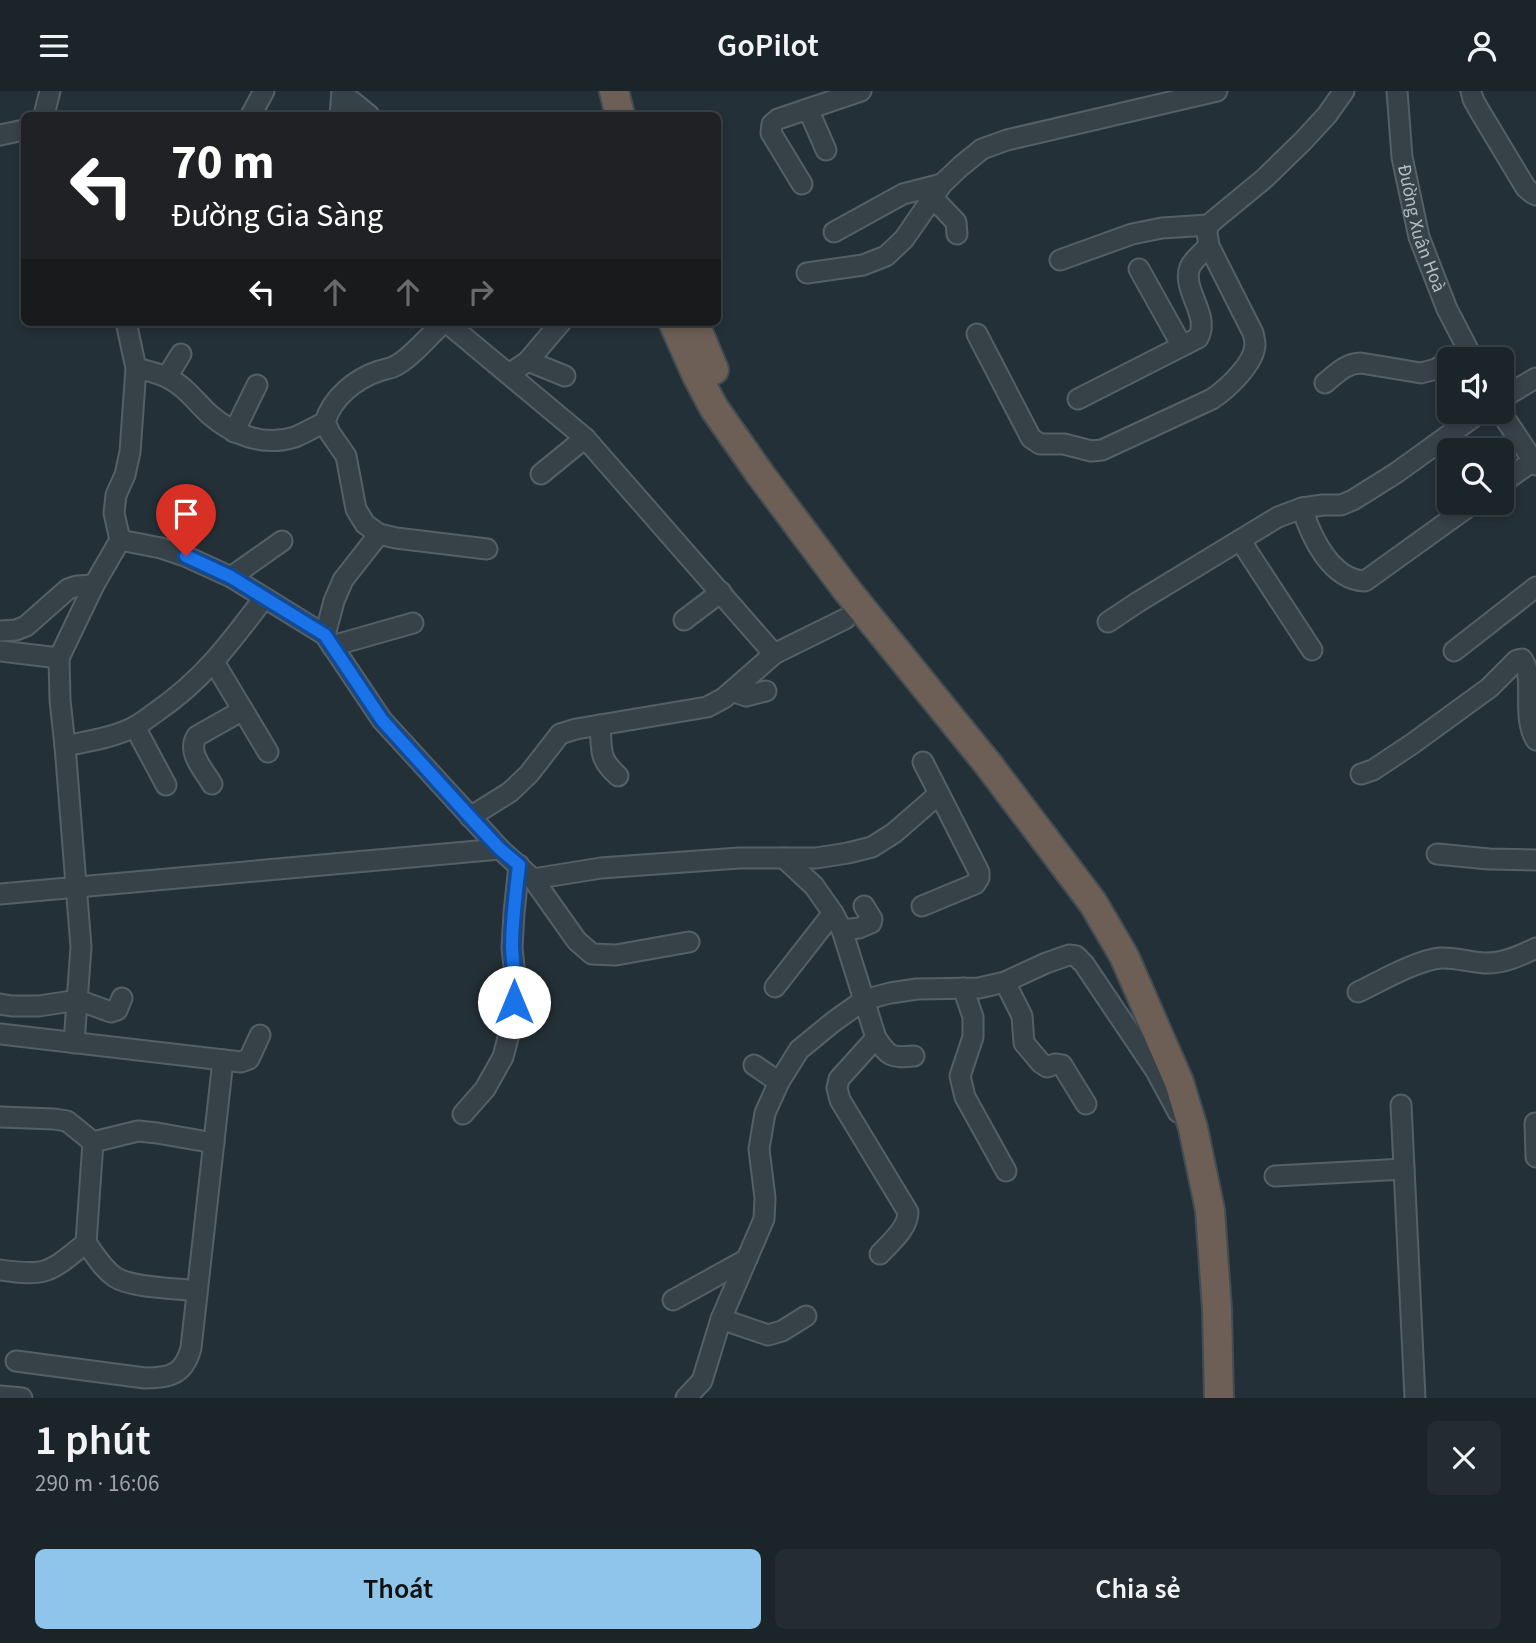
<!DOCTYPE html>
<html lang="vi">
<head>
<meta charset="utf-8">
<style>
	body { margin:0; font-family:"Source Sans 3",sans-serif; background:#242c31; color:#f1f3f6; height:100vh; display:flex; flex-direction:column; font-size:26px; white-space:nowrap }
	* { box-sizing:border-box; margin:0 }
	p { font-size:23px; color:#a0a4a8 }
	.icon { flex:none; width:38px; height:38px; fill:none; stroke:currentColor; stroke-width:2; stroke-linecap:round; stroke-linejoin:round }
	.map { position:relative; height:1307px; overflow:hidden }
	.side { display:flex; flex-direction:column; background:#1b2429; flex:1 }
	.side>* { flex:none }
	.top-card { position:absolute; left:21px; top:21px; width:700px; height:214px; border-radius:10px; box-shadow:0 4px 10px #0003,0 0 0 2px #394146; background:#202124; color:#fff; overflow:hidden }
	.tools { position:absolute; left:1437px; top:256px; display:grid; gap:14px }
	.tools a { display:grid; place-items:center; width:77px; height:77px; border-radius:10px; background:#1b2429; box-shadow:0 4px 10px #0003,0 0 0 2px #394146; font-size:35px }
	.pin { position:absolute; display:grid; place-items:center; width:60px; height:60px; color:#fff; margin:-72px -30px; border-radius:50% 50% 50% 0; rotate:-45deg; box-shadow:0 0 7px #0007 }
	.pin .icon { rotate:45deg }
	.me { position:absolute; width:77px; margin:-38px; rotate:0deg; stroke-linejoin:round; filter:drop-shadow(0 0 5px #0008) }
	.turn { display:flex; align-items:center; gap:24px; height:147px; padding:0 35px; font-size:32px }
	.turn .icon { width:91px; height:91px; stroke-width:2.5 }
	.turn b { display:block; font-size:49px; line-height:60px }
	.lanes { display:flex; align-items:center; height:66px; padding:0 35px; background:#0003; justify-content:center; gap:35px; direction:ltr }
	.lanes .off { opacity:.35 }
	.round { display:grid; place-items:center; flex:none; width:74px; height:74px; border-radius:10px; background:#242c31 }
	.summary { display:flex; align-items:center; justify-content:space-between; height:119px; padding:0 35px }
	h1 { font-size:42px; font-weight:600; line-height:52px }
	.button { display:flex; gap:14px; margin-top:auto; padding:14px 35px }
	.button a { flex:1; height:80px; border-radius:10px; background:#90c5eb; color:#111; font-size:28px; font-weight:600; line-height:80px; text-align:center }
	.button a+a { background:#242c31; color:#f1f3f6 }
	header { display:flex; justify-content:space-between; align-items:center; height:91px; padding:0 35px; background:#1b2429; font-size:32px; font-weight:600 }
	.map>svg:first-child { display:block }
</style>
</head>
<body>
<header><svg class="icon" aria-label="menu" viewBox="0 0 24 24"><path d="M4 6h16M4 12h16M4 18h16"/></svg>GoPilot<svg class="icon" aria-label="person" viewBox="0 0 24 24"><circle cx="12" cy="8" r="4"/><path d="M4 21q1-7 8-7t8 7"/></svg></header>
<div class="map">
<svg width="1536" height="1307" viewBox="0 0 1536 1307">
	<rect width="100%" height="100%" fill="#243037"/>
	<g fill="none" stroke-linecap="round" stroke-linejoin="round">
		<defs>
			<g id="minor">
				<path id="s1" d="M1397,0l5,66 17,80 28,72 26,50"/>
				<path d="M1471,0l2,8 6,11 47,78 6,5 4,2"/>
				<path d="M342,2l27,22"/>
				<path d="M808,18l18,41"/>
				<path d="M44,24l6,-24"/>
				<path d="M251,24l13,-24"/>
				<path d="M340,24l2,-24"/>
				<path d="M0,44l24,-5"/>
				<path d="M802,93l-31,-51 1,-9 6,-5 83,-28"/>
				<path d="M933,107l23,24 1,12"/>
				<path d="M834,141l69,-38 39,-10"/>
				<path d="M1060,169l72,-26 30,-6 46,-3"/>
				<path d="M1139,178l43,77"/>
				<path d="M807,182l56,-8 23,-9 18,-17 38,-55 19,-18 21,-17 25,-9 210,-49"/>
				<path d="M126,231l10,46 -6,84 -5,23 -9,20 -2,18 6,27 41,8 24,8 46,21 94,58 57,85 118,129 33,30 44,62 15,13 24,1 73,-13"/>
				<path d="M444,231c-13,12 -34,37 -49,44 -5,3 -11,3 -16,5 -24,8 -47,27 -54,51l5,11 16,23 10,53 9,15 14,10 17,4 91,11"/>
				<path d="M446,231l139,116 189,216"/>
				<path d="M977,243l54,104 9,6h24l27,7 11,-1 110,-51c15,-10 42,-35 43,-54 0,-4 -1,-8 -2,-12l-44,-87 -2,-13 1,-8 57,-47 38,-37 24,-26 17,-24"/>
				<path d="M528,270l37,15"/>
				<path d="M136,277c11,3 23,5 32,10 17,8 28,24 41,36 24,21 55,33 86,23 10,-4 20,-10 30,-15"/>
				<path d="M509,283l19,-13 33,-39"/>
				<path d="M167,286l14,-23"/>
				<path d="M1325,292c11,-9 21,-20 36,-20l60,10 15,-4 13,-8"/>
				<path d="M1502,307l34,-20"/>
				<path d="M1078,308l120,-61c13,-23 -17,-48 -8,-71 4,-8 13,-15 19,-21"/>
				<path d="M1500,320l36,54"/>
				<path d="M234,341l23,-47"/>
				<path d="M541,383l44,-36"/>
				<path d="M1502,392l31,-22"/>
				<path d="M1302,417c9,29 29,72 63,73l110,-79"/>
				<path d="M1240,449l72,110"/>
				<path d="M231,486l51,-36"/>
				<path d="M684,529l37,-28"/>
				<path d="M1108,531l30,-20 140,-85 24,-9 21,-3h18l12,-5 43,-27 86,-62"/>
				<path d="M0,540l16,-1 10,-4 42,-37 9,-3 17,-1"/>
				<path d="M325,544l9,-34 9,-21 36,-46"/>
				<path d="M332,555l81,-23"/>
				<path d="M0,560l59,7"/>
				<path d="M1454,560l82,-64"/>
				<path d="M214,571l54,90"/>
				<path d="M732,600l14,5 20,-5"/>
				<path d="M600,634c2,25 -2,33 18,51"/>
				<path d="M135,636l31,58"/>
				<path d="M65,655c24,-5 47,-8 69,-19 8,-4 15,-10 22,-15 47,-32 75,-70 108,-114"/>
				<path d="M1361,683l12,-4 39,-26 77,-56 28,-28 5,-1c14,18 -1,57 14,81"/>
				<path d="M212,693c-8,-14 -26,-32 -15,-48l46,-26"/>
				<path d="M470,726l40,-25 19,-18 31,-40 16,-5 131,-22 17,-9 50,-44 71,-35"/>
				<path d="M1437,763l52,5 47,1"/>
				<path d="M784,767l30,28 19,27 9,17 34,108 -37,41 -2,9 3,12 68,112c0,16 -17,30 -28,42"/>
				<path d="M533,788l68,-11 138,-10h77l32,-5 24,-6 22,-14 45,-39"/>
				<path d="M0,803l500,-45"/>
				<path d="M922,815l53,-22 4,-6v-6l-56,-110"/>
				<path d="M842,839l17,-2 12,-5 1,-4 -8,-13"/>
				<path d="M1005,891l17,34 2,27 17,20 6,4 8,-3 7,1 24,39"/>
				<path d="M775,896l58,-74"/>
				<path d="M963,897l10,29v20l-13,39 5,21 41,74"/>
				<path d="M1358,901c23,-11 57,-31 82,-34 15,-1 29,4 44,5 18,1 36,-7 52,-15"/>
				<path d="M0,913l12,2h27l39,-6 33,12 6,-2 5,-12"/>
				<path d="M0,943l241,28 8,-3 11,-24"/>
				<path d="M876,947c13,19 15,20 38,18"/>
				<path d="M74,952l7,-96 -16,-201 -5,-46 -1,-42 35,-73 26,-45"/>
				<path d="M754,974l25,17"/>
				<path d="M1401,1014l14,293"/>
				<path d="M463,1023l22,-25 18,-32 10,-38 3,-35 -4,-36 2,-35 5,-48"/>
				<path d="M0,1026l54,2 13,2 26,21 45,-11 19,2 57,10"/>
				<path d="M1536,1032h-1l1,34"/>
				<path d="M1275,1085l129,-7"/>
				<path d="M86,1152l7,-101"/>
				<path d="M0,1179c47,7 50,2 86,-27 9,12 17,26 29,34 16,11 62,11 82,14"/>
				<path d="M673,1209l74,-41"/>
				<path d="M721,1228l47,16 14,-4 24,-15"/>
				<path d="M16,1270l129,17c26,0 39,-4 46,-30l32,-288"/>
				<path d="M0,1305l22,2"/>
				<path d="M686,1307l16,-17 19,-62 43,-100 1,-21 -6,-49 6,-36 14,-31 20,-32 34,-28 31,-22 26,-7 27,-4 62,-1 26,-6 41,-19 23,-8 7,1 8,8 72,107 22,41"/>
			</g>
			<g id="highway">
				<path d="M614,0l6,24"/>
				<path d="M673,231l24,54 17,32 46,66 86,115 142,175 62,82 43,57 31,53 55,126 14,46 17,82 7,99 2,89"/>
				<path d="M694,231l20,48"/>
			</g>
		</defs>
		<use href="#minor" stroke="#555f66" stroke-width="23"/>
		<use href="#highway" stroke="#424c53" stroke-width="32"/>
		<use href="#minor" stroke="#374148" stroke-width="19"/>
		<use href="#highway" stroke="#6d5f55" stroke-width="28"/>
	</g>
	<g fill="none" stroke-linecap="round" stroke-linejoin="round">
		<defs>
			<path id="route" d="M186,465l45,21 94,58 57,85 88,97 30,32 19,16c-3,27 -7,55 -7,82 1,19 4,36 2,55"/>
		</defs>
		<use href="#route" stroke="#114b97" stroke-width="18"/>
		<use href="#route" stroke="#1a73e8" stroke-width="12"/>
	</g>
	<g text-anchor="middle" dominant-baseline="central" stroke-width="5" stroke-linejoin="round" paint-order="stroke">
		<g font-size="19" fill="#b2bdc4" stroke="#1d262c">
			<text stroke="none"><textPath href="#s1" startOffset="140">Đường Xuân Hoà</textPath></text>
		</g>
	</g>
</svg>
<div class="tools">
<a><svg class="icon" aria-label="sound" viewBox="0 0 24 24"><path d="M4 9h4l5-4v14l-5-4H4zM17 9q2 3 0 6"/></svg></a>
<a><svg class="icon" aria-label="search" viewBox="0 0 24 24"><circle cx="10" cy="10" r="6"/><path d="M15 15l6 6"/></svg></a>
</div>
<div class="pin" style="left:186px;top:465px;background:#d93025"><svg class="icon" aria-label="arrive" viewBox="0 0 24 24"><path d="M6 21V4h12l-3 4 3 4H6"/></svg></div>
<svg class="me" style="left:514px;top:911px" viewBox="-20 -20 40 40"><circle r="19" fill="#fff"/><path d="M0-13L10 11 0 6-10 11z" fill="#1a73e8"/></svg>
<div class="top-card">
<div class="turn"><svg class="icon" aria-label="left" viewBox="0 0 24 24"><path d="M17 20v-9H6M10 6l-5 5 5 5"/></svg><div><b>70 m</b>Đường Gia Sàng</div></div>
<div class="lanes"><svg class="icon" aria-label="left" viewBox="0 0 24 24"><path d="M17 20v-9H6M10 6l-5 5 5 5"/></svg><svg class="icon off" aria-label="ahead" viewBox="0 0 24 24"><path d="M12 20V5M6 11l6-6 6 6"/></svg><svg class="icon off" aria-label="ahead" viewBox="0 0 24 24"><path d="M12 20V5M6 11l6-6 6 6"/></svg><svg class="icon off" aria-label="right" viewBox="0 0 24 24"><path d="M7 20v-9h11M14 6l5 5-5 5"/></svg></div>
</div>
</div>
<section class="side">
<div class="summary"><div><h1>1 phút</h1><p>290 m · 16:06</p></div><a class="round"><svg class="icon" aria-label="close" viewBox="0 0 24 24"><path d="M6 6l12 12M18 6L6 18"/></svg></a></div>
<div class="button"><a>Thoát</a><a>Chia sẻ</a></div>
</section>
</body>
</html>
